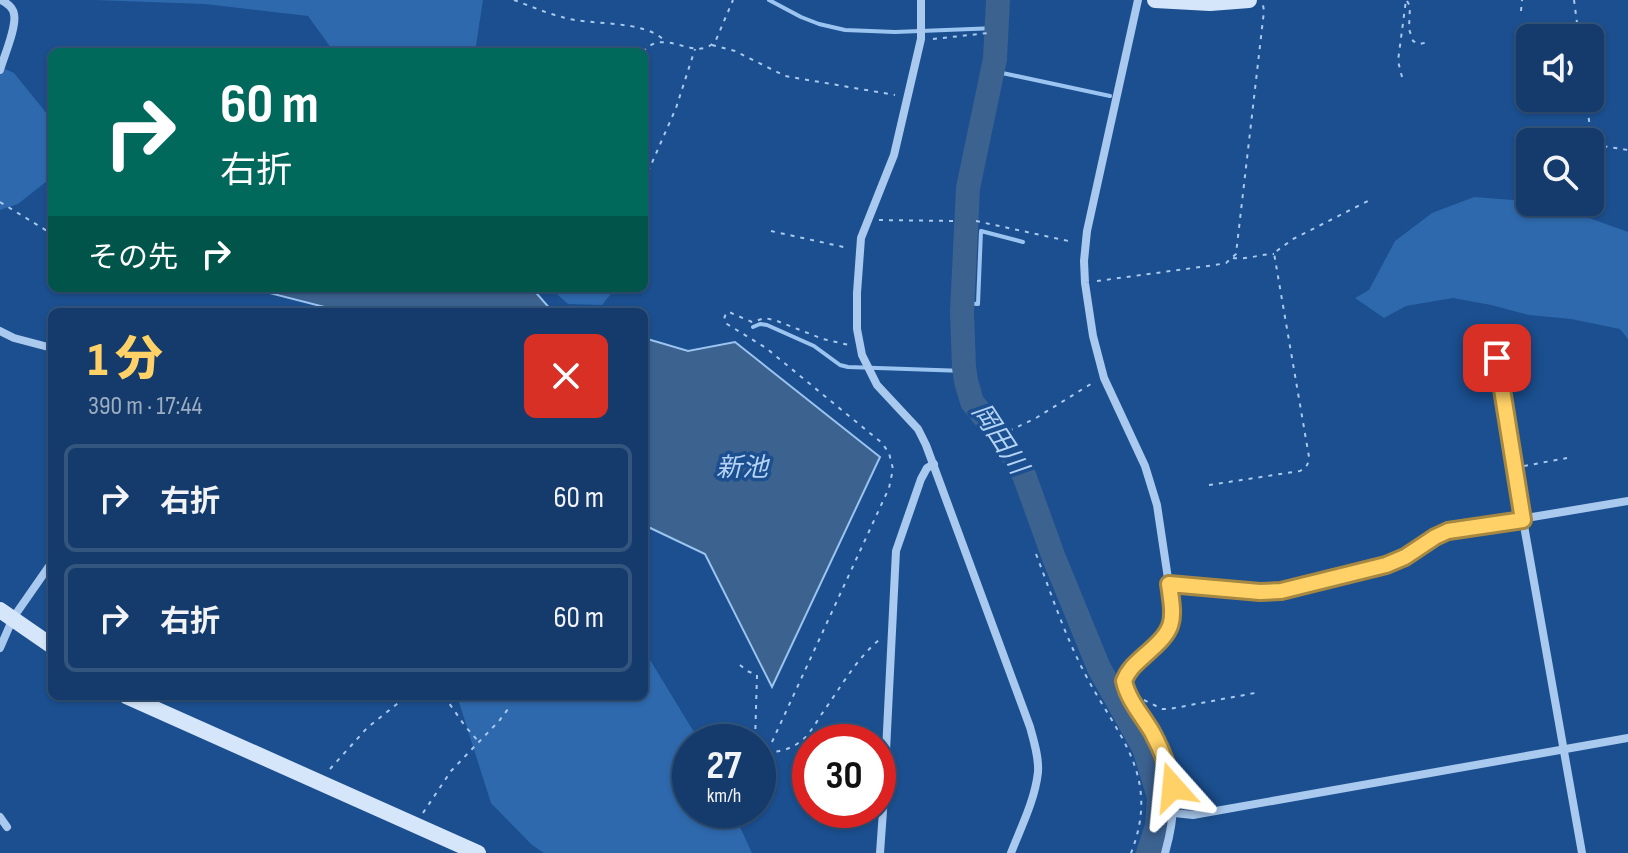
<!DOCTYPE html>
<html lang="ja">
<head>
<meta charset="utf-8">
<style>
	body { margin:0; font-family:"Sofia Sans Condensed","Noto Sans JP",sans-serif; background:#214673; color:#f1f3f6; height:100vh; display:flex; flex-direction:column; font-size:30px; white-space:nowrap }
	* { box-sizing:border-box; margin:0 }
	p { font-size:26px; color:#9dadc1 }
	.icon { flex:none; width:44px; height:44px; fill:none; stroke:currentColor; stroke-width:2; stroke-linecap:round; stroke-linejoin:round }
	.map { position:relative; flex:1; overflow:hidden }
	.panel { position:absolute; left:48px; top:308px; width:600px; height:392px; display:flex; flex-direction:column; background:#143b6b; border-radius:12px; box-shadow:0 2px 6px #0004,0 0 0 2px #33557e }
	.panel>* { flex:none }
	.hud { position:absolute; left:48px; top:48px; width:600px; height:244px; border-radius:12px; box-shadow:0 2px 6px #0004,0 0 0 2px #33557e; background:#00695c; color:#fff; overflow:hidden }
	.controls { position:absolute; left:1516px; top:24px; display:grid; gap:16px }
	.controls a { display:grid; place-items:center; width:88px; height:88px; border-radius:12px; background:#143b6b; box-shadow:0 2px 6px #0004,0 0 0 2px #33557e; font-size:40px }
	.speed { position:absolute; left:672px; top:724px; display:flex; gap:16px; font-size:40px; font-weight:700; text-align:center }
	.speed>* { display:grid; place-content:center; width:104px; height:104px; border-radius:50%; background:#143b6b; box-shadow:0 2px 6px #0004,0 0 0 2px #33557e; line-height:1 }
	.speed small { font-size:20px; font-weight:400 }
	.speed .limit { border:12px solid #d22; background:#fff; color:#111 }
	.pin { position:absolute; display:grid; place-items:center; width:68px; height:68px; color:#fff; margin:-34px; border-radius:16px; box-shadow:0 4px 12px #0006 }
	.me { position:absolute; width:88px; margin:-44px; rotate:342deg; stroke-linejoin:round; filter:drop-shadow(0 0 6px #0008) }
	.turn { display:flex; align-items:center; gap:28px; height:168px; padding:0 40px; font-size:36px }
	.turn .icon { width:104px; height:104px; stroke-width:2.5 }
	.turn b { display:block; font-size:56px; line-height:68px }
	.then { display:flex; align-items:center; height:76px; padding:0 40px; background:#0003; gap:16px; font-size:30px }
	.round { display:grid; place-items:center; flex:none; width:84px; height:84px; border-radius:12px; background:#214673 }
	.headline { display:flex; align-items:center; justify-content:space-between; height:136px; padding:0 40px }
	h1 { font-size:48px; font-weight:800; line-height:60px; color:#ffd166 }
	ul { padding:0; list-style:none }
	li { display:flex; align-items:center; gap:24px; height:108px; margin:0 16px 12px; padding:0 24px; border:4px solid #33557e; border-radius:12px }
	li div { flex:1 }
	li b { display:block; font-size:30px }
	li em { font-style:normal }
	.map>svg:first-child { display:block }
</style>
</head>
<body>
<div class="map">
<svg width="1628" height="853" viewBox="0 0 1628 853">
	<rect width="100%" height="100%" fill="#1b4f8f"/>
	<g fill="#2e69ad">
		<path d="M94,0h389l-8,52h-141l-26,-36 -103,-12z"/>
		<path d="M0,67l14,6 38,47v57l-34,27 -18,6z"/>
		<path d="M1474,197l52,4 44,10 58,21v107l-8,-10 -49,-10 -42,-4 -38,-10 -38,-7 -47,8 -22,12 -29,-20 14,-8 26,-49 37,-28z"/>
		<path d="M550,288h63l1,2 -12,15 -34,-1z"/>
		<path d="M644,650l56,92h-10v68h42l20,43h-208l-12,-8 -41,-42 -34,-107h187z"/>
	</g>
	<g fill="#3c6290" stroke="#9cc4f0" stroke-width="2">
		<path d="M250,288h282l19,22 6,2h-213z"/>
		<path d="M644,338l44,13 47,-9 145,115 -108,230 -67,-133 -61,-29z"/>
	</g>
	<g fill="none" stroke-linecap="round" stroke-linejoin="round">
		<g stroke="#9cc4f0" stroke-width="4">
			<path d="M769,0l32,17 18,7 26,6 50,2 102,-4"/>
			<path d="M993,71l117,25"/>
			<path d="M963,303l15,1 3,-73 42,11"/>
			<path d="M753,327l7,-3 7,1 47,21 26,19 8,2 117,4"/>
		</g>
		<path stroke="#3c6290" stroke-width="24" d="M998,0l-3,59 -27,129 -6,124 2,55 2,14 6,21 32,39 20,34 30,83 45,110 45,80 15,49 -2,29 -9,27"/>
		<g stroke="#a9c9ee" stroke-width="2" stroke-dasharray="4 6" stroke-linecap="butt">
			<path d="M514,0c16,6 32,13 48,17 28,9 82,2 103,24"/>
			<path d="M1574,0l5,38"/>
			<path d="M1407,1l3,5 -1,23 4,12 6,3 10,-2"/>
			<path d="M1521,11l1,-11"/>
			<path d="M933,39l55,-6"/>
			<path d="M712,45l23,6 50,25 110,19"/>
			<path d="M643,52c21,-27 54,13 73,-12l17,-40"/>
			<path d="M1402,77l-4,-16 8,-61"/>
			<path d="M1586,98l5,37 -1,9 38,6"/>
			<path d="M1565,138l9,4"/>
			<path d="M644,181l32,-73 19,-59"/>
			<path d="M0,202l52,32"/>
			<path d="M879,220l79,1"/>
			<path d="M976,221l97,21"/>
			<path d="M771,231l77,17"/>
			<path d="M1233,258c14,2 27,-4 41,-4"/>
			<path d="M1097,281l118,-16 11,-2 10,-9 28,-243 -1,-6"/>
			<path d="M1009,431l27,-13 58,-36"/>
			<path d="M1524,466l43,-8"/>
			<path d="M1209,485l91,-14c7,-4 8,-6 9,-14l-35,-204 19,-14 77,-39"/>
			<path d="M1036,554c15,39 28,79 47,116 33,65 79,104 48,183"/>
			<path d="M740,665l7,6 10,4 -2,67"/>
			<path d="M444,696l21,30 14,16"/>
			<path d="M1144,700l18,9h7l86,-16"/>
			<path d="M772,742l117,-254 4,-19 -4,-16 -7,-10 -116,-95 -39,-24 -3,-5 2,-6 3,-1 23,10 13,-4 12,3 46,18 26,6"/>
			<path d="M758,749l2,3c13,1 26,-1 37,-8 11,-7 17,-18 24,-29 18,-25 35,-56 58,-75"/>
			<path d="M330,769l37,-41 40,-32"/>
			<path d="M806,776h4"/>
			<path d="M423,813l28,-42 48,-50 12,-16"/>
		</g>
		<g stroke="#a9c9ee" stroke-width="8">
			<path d="M921,0v39l-27,116 -33,83 -4,55v36l5,26 15,30 41,44 8,16 104,282c4,15 9,30 8,45 -3,28 -17,55 -27,81"/>
			<path d="M1138,0l-51,231 -3,30 1,22 8,53 11,42 41,88 12,39 16,107c-1,37 -46,46 -49,68 -1,13 12,28 19,38 31,48 38,79 22,135"/>
			<path d="M0,70c4,-14 17,-43 14,-56 -1,-7 -7,-11 -13,-14"/>
			<path d="M0,331l14,7 38,10"/>
			<path d="M1497,358l26,162 59,333"/>
			<path d="M1169,584l91,8 21,-1 105,-26 19,-8 30,-20 13,-6 180,-30"/>
			<path d="M0,648l13,-30 39,-56"/>
			<path d="M1174,813l19,2 435,-77"/>
			<path d="M0,817l7,10"/>
			<path d="M880,853l3,-42 13,-260 25,-72 6,-11 7,-4"/>
		</g>
		<g stroke="#d6e6fa" stroke-width="16">
			<path d="M1155,0l55,3 39,-3"/>
			<path d="M0,610l52,36"/>
			<path d="M126,696l352,157"/>
		</g>
	</g>
	<g fill="none" stroke-linecap="round" stroke-linejoin="round">
		<defs>
			<path id="route" d="M1173,787c-5,-20 -11,-37 -21,-55 -10,-17 -24,-32 -28,-51 4,-11 11,-17 20,-25 31,-27 31,-32 25,-72l91,8 21,-1 105,-26 19,-8 30,-20 13,-6 75,-11 -26,-162"/>
		</defs>
		<use href="#route" stroke="#a68842" stroke-width="20"/>
		<use href="#route" stroke="#ffd166" stroke-width="14"/>
	</g>
	<g text-anchor="middle" dominant-baseline="central" stroke-width="7" stroke-linejoin="round" paint-order="stroke">
		<g font-size="26" font-style="italic" fill="#b5d3f5" stroke="#1b4f8f">
			<text transform="translate(999 439) rotate(57)">岡田川</text>
			<text x="742" y="468">新池</text>
		</g>
	</g>
</svg>
<div class="controls">
<a><svg class="icon" aria-label="sound" viewBox="0 0 24 24"><path d="M4 9h4l5-4v14l-5-4H4zM17 9q2 3 0 6"/></svg></a>
<a><svg class="icon" aria-label="search" viewBox="0 0 24 24"><circle cx="10" cy="10" r="6"/><path d="M15 15l6 6"/></svg></a>
</div>
<div class="speed"><div>27<small>km/h</small></div><div class="limit">30</div></div>
<div class="pin" style="left:1497px;top:358px;background:#d93025"><svg class="icon" aria-label="arrive" viewBox="0 0 24 24"><path d="M6 21V4h12l-3 4 3 4H6"/></svg></div>
<svg class="me" style="left:1173px;top:787px" viewBox="-20 -20 40 40"><path d="M0-17L14 15 0 8-14 15z" fill="#ffd166" stroke="#fff" stroke-width="4"/></svg>
<div class="hud">
<div class="turn"><svg class="icon" aria-label="right" viewBox="0 0 24 24"><path d="M7 20v-9h11M14 6l5 5-5 5"/></svg><div><b>60 m</b>右折</div></div>
<div class="then">その先<svg class="icon" aria-label="right" viewBox="0 0 24 24"><path d="M7 20v-9h11M14 6l5 5-5 5"/></svg></div>
</div>
<section class="panel">
<div class="headline"><div><h1>1 分</h1><p>390 m · 17:44</p></div><a class="round" style="background:#d93025;color:#fff"><svg class="icon" aria-label="close" viewBox="0 0 24 24"><path d="M6 6l12 12M18 6L6 18"/></svg></a></div>
<ul>
<li><svg class="icon" aria-label="right" viewBox="0 0 24 24"><path d="M7 20v-9h11M14 6l5 5-5 5"/></svg><div><b>右折</b></div><em>60 m</em></li>
<li><svg class="icon" aria-label="right" viewBox="0 0 24 24"><path d="M7 20v-9h11M14 6l5 5-5 5"/></svg><div><b>右折</b></div><em>60 m</em></li>
</ul>
</section>
</div>
</body>
</html>
